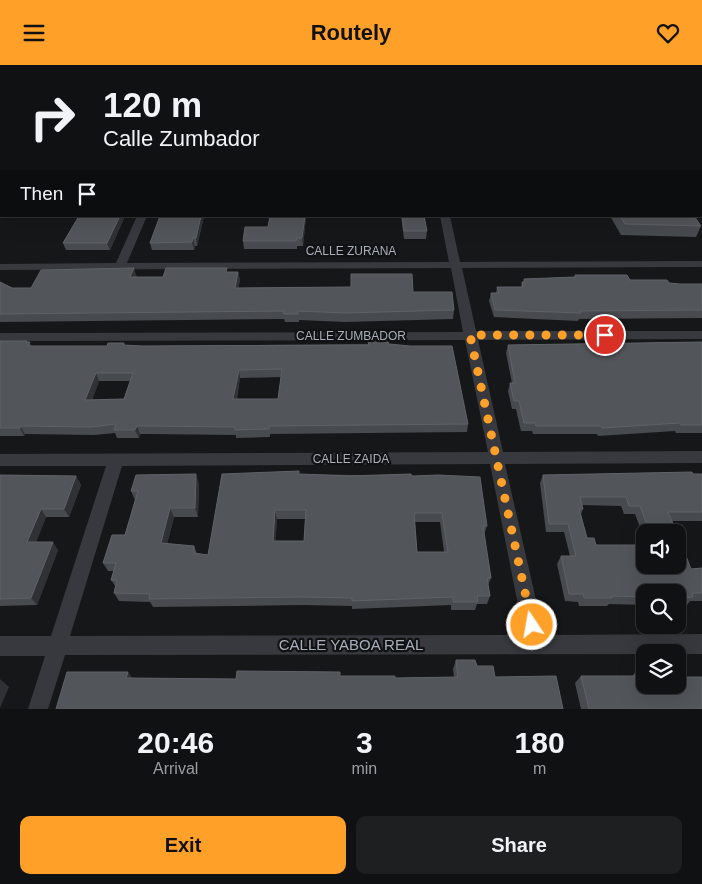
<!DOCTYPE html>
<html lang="en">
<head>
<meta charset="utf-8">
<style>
	body { margin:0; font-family:Helvetica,sans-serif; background:#1e1f21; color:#f1f3f6; height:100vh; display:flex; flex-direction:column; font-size:19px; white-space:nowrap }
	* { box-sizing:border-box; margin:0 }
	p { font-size:16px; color:#9c9da0 }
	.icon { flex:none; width:28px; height:28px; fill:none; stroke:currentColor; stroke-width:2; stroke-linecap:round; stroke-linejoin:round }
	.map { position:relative; height:644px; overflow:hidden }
	.details { display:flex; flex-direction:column; background:#101113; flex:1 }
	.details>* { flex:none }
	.hud { position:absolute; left:0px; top:0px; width:702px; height:152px; box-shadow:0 5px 20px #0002,0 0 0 1px #303133; background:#101113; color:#f1f3f6; overflow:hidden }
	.controls { position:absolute; left:636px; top:459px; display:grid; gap:10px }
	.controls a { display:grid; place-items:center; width:50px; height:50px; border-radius:10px; background:#101113; box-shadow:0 5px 20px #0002,0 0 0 1px #303133; font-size:25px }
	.pin { position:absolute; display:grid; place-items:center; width:42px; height:42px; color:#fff; margin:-21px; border:2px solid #fff; border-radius:50%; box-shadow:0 1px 5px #0007 }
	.me { position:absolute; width:55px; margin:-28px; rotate:348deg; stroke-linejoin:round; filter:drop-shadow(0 0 4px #0008) }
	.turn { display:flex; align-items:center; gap:18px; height:105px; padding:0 20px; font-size:22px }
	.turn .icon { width:65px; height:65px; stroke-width:2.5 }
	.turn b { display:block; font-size:35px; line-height:42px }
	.then { display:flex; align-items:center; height:48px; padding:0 20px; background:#0003; gap:10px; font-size:19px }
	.eta { display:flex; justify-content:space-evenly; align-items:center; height:85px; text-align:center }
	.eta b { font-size:30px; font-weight:700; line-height:35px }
	.action { display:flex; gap:10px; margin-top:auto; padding:10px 20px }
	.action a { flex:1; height:58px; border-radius:10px; background:#ffa028; color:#111; font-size:20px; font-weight:700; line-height:58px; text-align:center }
	.action a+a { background:#1e1f21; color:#f1f3f6 }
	header { display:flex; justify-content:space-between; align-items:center; height:65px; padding:0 20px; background:#ffa028; color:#111; font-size:22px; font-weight:700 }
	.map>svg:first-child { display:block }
</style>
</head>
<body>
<header><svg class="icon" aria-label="menu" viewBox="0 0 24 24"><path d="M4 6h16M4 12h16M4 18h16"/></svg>Routely<svg class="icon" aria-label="heart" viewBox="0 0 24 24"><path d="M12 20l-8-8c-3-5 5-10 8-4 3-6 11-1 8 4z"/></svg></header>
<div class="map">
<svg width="702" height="644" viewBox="0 0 702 644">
	<rect width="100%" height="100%" fill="#161719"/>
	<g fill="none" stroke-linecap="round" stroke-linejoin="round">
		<path fill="#37393e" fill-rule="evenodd" d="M137,151h10l-20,47 322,-1 -9,-46h10l10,46 242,-1v6l-240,1 14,63h226v8l-224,1 25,112 199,-1v12l-197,1 39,171 158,-1v20l-637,1 -17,54h-20l17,-53h-45v-20h51l55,-170h-106v-12l488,-2 -23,-112 -465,1v-8l463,-1 -12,-64 -451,2v-6l116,-1zM490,399l34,171 -454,1 52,-170z"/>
	</g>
	<g fill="#474a4e" fill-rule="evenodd">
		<path d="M59,0h139l-1,1h-139z"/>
		<path d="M701,80l1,1v55l-1,-1z"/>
		<path d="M79,151h46l-15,34h-44l-3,-7z"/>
		<path d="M160,151h44l-7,30h-2l-1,4h-42l-2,-7z"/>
		<path d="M306,151l-3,30h-6v3h-53l-1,-8 25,-14z"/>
		<path d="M401,151h23l3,15 -1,8h-22z"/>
		<path d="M610,151h84l7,10 -5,11 -75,-2z"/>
		<path d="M134,203l2,9h27l65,-5h10l2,8 -2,8 175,4 41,18 -1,9 -108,3 -46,-2v2h-14l-1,-3 -284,3v-40l12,6h19z"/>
		<path d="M575,210l105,9h22v34l-123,1 -1,2 -84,-4 -5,-16 2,-8h5l1,-6h24l1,-5h1l1,-3 50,-2z"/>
		<path d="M0,276h27l5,5h75l17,-3 1,2 17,1 247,-2 79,80 -1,8 -197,2v3l-34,1v-3l-87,-1h-9l-1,4h-22l-2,-5 -21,2 -69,-1 -1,2h-24zM281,312l-3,22h-41l3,-21zM99,316h31l-6,18 -32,1z"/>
		<path d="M702,277v91h-26l-1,-2 -77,5 -1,-2h-64l-1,-3h-11l-5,-22h-4l-4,-18 2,-8h2l-6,-30 2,-8z"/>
		<path d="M300,409l112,2 75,50 -3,8 7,44 -3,7 2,11 -3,8h-10l-2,6h-24v-5l-99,4v-3l-49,-1 -150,2 -3,-5 -31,-1 -5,-8 2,-6 -5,-7 3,-9h-6l-5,-8 22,-28 10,-35 -4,-9 68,-8 -1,34h-24l-7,27 27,2 3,8 11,1zM277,454h28l-1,22h-29zM415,457h25l4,30h-27z"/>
		<path d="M702,409v47h-30l5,12h-32v32l46,4 11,-1v33h-12l-3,4h-9v-12h-33v12l-36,-1 -2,2h-28l-1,-4 -13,-1 -8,-37 4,-8h9l-6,-24h-18l-6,-49 3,-8zM582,440l39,1 3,8h11l9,24h-4l-5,7h-39l-9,-7 -6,-24 2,-5z"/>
		<path d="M0,410l76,1 5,9 -12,32h-23l-10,25 22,8 -21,55 -37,1z"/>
		<path d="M456,595l21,6 18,11 -439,32 72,-37 4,6 104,1 104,-3 55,2 59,-1 -1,-8z"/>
		<path d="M635,608l67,36h-121l-6,-26 6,-7h51z"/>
	</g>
	<g fill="#2f3134">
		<path d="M1,124v12l-1,2v-12z"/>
		<path d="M120,151h5l-15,34 -3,-7z"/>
		<path d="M201,151h3l-7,30 -1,-8z"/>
		<path d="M305,151h1l-3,30 -1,-8z"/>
		<path d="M193,173l2,8 -1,4 -2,-8z"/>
		<path d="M134,203l3,9 -4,8 -3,-8z"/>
		<path d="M238,207l2,8 -3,16 -2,-8z"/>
		<path d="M239,305l1,8 -5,29 -2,-8z"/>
		<path d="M96,308l3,8 -10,27 -4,-8z"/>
		<path d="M20,361l5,8 -1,2 -4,-8z"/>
		<path d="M137,361l3,8 -1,4 -4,-8z"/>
		<path d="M196,409l3,9 -1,34 -3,-9z"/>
		<path d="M76,411l5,9 -12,32 -5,-8z"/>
		<path d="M170,443l4,9 -9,35 -4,-9z"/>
		<path d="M41,444l5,8 -13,33 -6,-8z"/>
		<path d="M275,445l2,9 -2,31 -2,-9z"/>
		<path d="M53,477l5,8 -21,55 -6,-7z"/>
		<path d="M128,607l6,9 -8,-3z"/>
		<path d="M0,614l9,8 -9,21z"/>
	</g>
	<g fill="#52555a" stroke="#5f6369" fill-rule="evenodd">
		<path d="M59,0h118l-1,1h-118z"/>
		<path d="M229,0h43l-1,1h-42z"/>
		<path d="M701,80l1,1v33l-1,-1z"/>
		<path d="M79,151h41l-13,27h-44z"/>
		<path d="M160,151h41l-5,22h-3l-1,4 -42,1z"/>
		<path d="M270,151h35l-3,22h-5l-1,3h-53l2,-14h23z"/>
		<path d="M402,151h22l3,15h-23z"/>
		<path d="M620,151h74l7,10 -76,-2z"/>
		<path d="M134,203l-4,9h33l3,-9h61l-1,4h12l-3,16 116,-1v-13h61l1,18h39l2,18 -109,3 -47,-2v3h-14v-3l-284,3v-32l12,6h19l10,-18z"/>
		<path d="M575,210h52l3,5h37l2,3 11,1h22v26l-122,1 1,2 -86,-3 -4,-17h8l-2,-6h26l-1,-5h3l-1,-3 52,-2z"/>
		<path d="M0,276h27l-1,1h4l-2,4h79l1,-3h16l-1,2 19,1 227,-1 -1,-3h20l1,2 21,2h42l16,78 -199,2v3l-34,1v-3l-89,-1h-9l-2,4h-21l2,-6 -25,3 -71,-1v2h-20zM282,304l-4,30h-45l6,-29zM96,308h37l-9,26 -39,1z"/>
		<path d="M702,277v83h-21l-1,-2 -78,5 -1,-2h-65l-1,-3h-11l-5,-22h-5l-4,-18h5l-7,-38z"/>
		<path d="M299,406v3l49,2 63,-2 1,2 26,-1 42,2 7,49h-4l8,52h-4l3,18h-13l1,6h-25v-5l-101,4v-3l-50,-1 -153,2 1,-5 -36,-1 3,-13h-6l5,-17h-13l9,-28h13l13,-44h-7l5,-16 60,-1 -1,34h-25l-9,35 33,3v7l14,2 14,-81zM275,445h31l-2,31h-31zM414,448h28l6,39h-31z"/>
		<path d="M692,407l1,2h9v38h-34l9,21h-27l-10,-27h-11l-3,-9h-46l3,12h-4l8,29h7l2,7h47l-3,-7h5v27h33v-30l13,34 11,-1v25h-10l1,4 -10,1h-5v-5h-33v4l-33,-1v2h-28l-1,-4h-14l-8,-38h15l-8,-32h-19l-6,-49z"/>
		<path d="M0,410l76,1 -12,33h-23l-14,33h26l-22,56 -31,1z"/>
		<path d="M456,595h19l2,6h16l2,11 61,-1 7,33h-507l11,-37h61l-2,6 110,1 1,-8 103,1v4h55v2l63,-1z"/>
		<path d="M635,608h10v12h33v-8h24v32h-113l-8,-33h55z"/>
	</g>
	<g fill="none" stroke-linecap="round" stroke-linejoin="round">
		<path stroke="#ffa028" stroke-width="9" stroke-dasharray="0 16.2" d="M532,560l-62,-290h135"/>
	</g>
	<g text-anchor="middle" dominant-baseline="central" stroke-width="4.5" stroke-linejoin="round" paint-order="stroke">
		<g font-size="12" fill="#a8afba" stroke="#111214">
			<text x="351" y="186">CALLE ZURANA</text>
			<text x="351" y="271">CALLE ZUMBADOR</text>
			<text x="351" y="394">CALLE ZAIDA</text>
		</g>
		<g font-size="15" fill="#a8afba" stroke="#111214">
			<text x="351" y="579">CALLE YABOA REAL</text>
		</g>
	</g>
</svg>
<div class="controls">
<a><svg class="icon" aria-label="sound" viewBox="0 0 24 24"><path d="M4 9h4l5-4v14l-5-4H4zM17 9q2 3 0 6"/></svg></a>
<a><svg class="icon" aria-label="search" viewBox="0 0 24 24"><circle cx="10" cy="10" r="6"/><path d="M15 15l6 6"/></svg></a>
<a><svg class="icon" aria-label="layers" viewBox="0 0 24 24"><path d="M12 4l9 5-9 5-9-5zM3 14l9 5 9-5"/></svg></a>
</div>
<div class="pin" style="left:605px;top:270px;background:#d93025"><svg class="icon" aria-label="arrive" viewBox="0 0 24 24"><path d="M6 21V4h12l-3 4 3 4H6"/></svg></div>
<svg class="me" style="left:532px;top:560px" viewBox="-20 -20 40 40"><circle r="17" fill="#ffa028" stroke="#fff" stroke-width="3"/><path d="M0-11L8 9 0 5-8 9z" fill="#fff"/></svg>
<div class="hud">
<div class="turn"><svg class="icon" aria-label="right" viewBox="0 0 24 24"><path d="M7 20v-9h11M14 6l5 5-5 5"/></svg><div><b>120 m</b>Calle Zumbador</div></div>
<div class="then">Then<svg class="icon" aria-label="arrive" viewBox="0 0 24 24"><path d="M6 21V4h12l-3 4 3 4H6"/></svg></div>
</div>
</div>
<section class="details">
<div class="eta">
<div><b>20:46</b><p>Arrival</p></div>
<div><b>3</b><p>min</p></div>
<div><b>180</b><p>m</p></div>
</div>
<div class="action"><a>Exit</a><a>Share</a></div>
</section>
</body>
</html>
